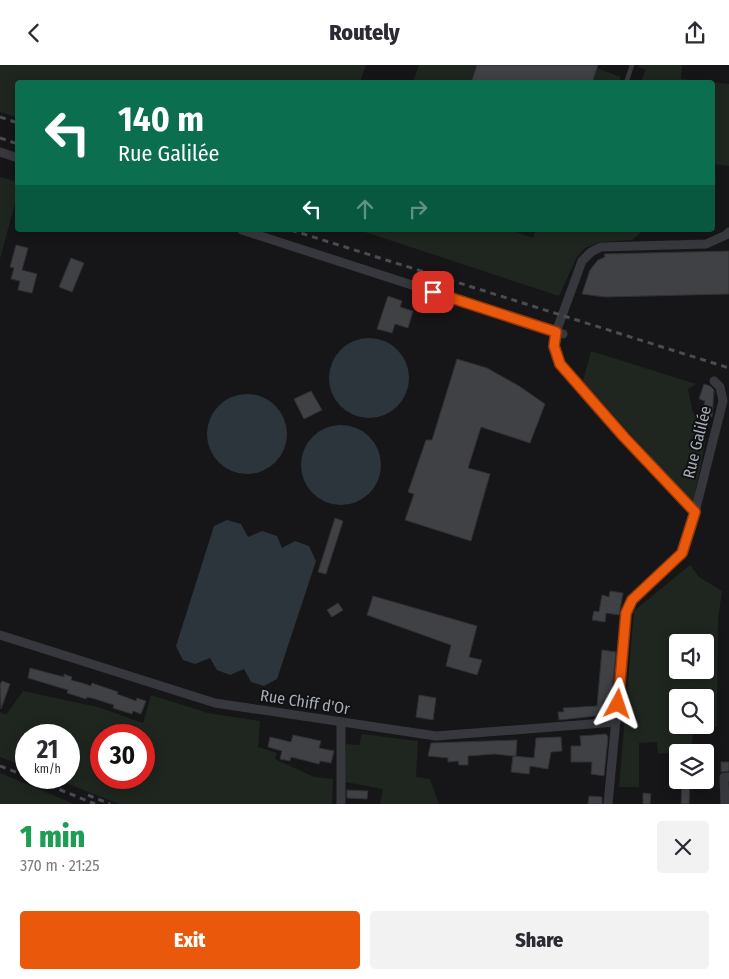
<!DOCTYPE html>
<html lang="en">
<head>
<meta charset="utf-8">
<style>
	body { margin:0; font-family:"Fira Sans Condensed",sans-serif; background:#f2f2f3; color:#2b2b33; height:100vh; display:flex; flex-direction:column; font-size:19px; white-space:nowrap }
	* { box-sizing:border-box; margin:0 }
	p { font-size:16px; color:#7c7c81 }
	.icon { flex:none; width:28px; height:28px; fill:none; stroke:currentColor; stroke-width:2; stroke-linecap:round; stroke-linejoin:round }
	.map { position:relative; height:739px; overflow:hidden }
	.drawer { display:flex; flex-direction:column; background:#fff; flex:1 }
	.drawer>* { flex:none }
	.banner { position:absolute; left:15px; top:15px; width:700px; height:152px; border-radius:5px; box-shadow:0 2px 12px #0003; background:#0b6e4f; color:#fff; overflow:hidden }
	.tools { position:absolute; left:669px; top:569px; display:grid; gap:10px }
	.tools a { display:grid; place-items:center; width:45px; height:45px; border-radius:5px; background:#fff; box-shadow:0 2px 12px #0003; font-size:25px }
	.speed { position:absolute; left:15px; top:659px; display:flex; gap:10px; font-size:25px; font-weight:700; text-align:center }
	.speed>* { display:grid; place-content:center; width:65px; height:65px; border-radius:50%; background:#fff; box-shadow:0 2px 12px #0003; line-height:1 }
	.speed small { font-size:12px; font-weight:400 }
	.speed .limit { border:8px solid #d22; background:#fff; color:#111 }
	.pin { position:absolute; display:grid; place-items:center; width:42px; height:42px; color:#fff; margin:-21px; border-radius:10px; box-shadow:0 2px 8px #0006 }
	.me { position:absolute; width:55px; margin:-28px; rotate:5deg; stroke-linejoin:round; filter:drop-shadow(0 0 4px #0008) }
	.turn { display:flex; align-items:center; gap:18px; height:105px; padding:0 20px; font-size:22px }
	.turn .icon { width:65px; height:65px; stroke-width:2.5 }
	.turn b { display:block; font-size:35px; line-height:42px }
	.lanes { display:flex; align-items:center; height:48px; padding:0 20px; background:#0003; justify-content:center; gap:25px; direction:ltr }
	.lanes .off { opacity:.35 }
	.round { display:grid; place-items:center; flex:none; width:52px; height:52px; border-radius:5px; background:#f2f2f3 }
	.headline { display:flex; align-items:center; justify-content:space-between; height:85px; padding:0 20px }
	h1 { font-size:30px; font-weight:800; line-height:38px; color:#1e9e55 }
	.button { display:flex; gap:10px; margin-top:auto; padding:10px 20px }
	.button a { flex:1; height:58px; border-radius:5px; background:#ea580c; color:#fff; font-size:20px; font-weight:800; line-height:58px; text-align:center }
	.button a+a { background:#f2f2f3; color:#2b2b33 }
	header { display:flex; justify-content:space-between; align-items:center; height:65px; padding:0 20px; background:#fff; font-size:22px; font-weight:800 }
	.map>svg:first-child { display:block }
</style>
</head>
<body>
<header><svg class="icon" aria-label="back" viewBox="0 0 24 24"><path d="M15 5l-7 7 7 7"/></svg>Routely<svg class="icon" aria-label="share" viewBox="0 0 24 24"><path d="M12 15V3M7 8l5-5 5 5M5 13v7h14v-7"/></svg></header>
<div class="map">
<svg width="729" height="739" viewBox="0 0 729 739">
	<rect width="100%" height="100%" fill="#161618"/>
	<g fill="#1e261f" fill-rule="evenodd">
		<path d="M0,0h366l-6,17 -342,1 -1,34 -17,-5z"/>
		<path d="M419,0h58l-6,17h-58z"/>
		<path d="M639,0h43l-1,14 48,5v82l-16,-2 -1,-81 -71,-1 5,-13 -8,-2z"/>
		<path d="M597,3l24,9 -2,5h-27z"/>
		<path d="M0,112l18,5 -1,14 -17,63z"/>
		<path d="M359,165h151l23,8 3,-8h108l-12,10 -32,2 -15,6 -8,9 -18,39z"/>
		<path d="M591,286l105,33 -8,5 5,24 17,4 -17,87 -110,-123z"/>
		<path d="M690,500l9,12 23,14 -4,28 -1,108 -23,-1 -3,24 -33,4 -1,-12 -18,1v44h-20l15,-176zM678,578h27v27h-27zM678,632h27v28h-27z"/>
		<path d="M23,626l75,16 45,16 8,-28 57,18 52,8 -2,26 19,6 -2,6 39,18 19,2 -1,25h-213l-66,-26 16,-1v-42h-43v32l-26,-10v-45l6,3zM101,670h43v42h-43z"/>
		<path d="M362,669l56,7 -2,36 14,2 9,25h-59l3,-15 -38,-7 1,-38 13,1z"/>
		<path d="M0,708l67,28 7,3h-74z"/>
	</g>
	<g fill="#2c353c">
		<circle cx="369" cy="313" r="40"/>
		<circle cx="247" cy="369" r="40"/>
		<circle cx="341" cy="400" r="40"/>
		<path d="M227,455l14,4 7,13 14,-6 15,5 5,12 13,-7 14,5 7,15 -39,118 -13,7 -13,-4 -7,-13 -14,6 -13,-5 -7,-12 -15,6 -12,-4 -7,-14 38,-120z"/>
	</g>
	<g fill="#404145" stroke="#303034">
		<path d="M477,0h121l-6,18h-121z"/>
		<path d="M16,180l12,3 -6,22 15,4 -5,19 -14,-3 2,-9 -9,-2 3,-11 -4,-1z"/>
		<path d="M729,186v43l-124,3 -23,-3 8,-24 8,-10 7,-3 -1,-3z"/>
		<path d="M71,193l13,5 -12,29 -13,-5z"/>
		<path d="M388,231l14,5 -2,6 13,4 -5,17 -13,-4 -3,9 -15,-4z"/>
		<path d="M457,294l30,9 32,18 26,18 -15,39 -49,-16 -13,41 22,6 -19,67 -66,-21 9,-26 -6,-2 18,-52h6z"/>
		<path d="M704,319l6,2 4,4 -2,27 -10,-2 3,-14 -6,-2z"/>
		<path d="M311,326l11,19 -18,9 -10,-20z"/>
		<path d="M335,453l8,3 -17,53 -8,-2z"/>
		<path d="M610,526l13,2 -4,22 -13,-2 -1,9 -13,-2 2,-9 5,1 3,-17 7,2z"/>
		<path d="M373,531l104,30 -8,31 13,3 -5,15 -31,-9 5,-21 -84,-30z"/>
		<path d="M338,538l5,7 -11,7 -5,-7z"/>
		<path d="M602,585l14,2 -5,50 -7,-1 1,14 -46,5 -1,-8h6l-1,-4 34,-2z"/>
		<path d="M30,603l34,9v-3l8,3 -1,3 11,3 9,3 1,-3 26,9 -1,2 19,7 1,-3 9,3 -5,13 -8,-3 -1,3 -19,-6 1,-3 -19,-6 -8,-2 -1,2 -19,-6 1,-3 -40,-12z"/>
		<path d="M2,616l8,3 -9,25 -1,-24z"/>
		<path d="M419,630l17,3 -3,22 -17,-3z"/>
		<path d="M606,669l2,3 -4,39 -13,-2 1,-12h-21v-16h10l-1,-10z"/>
		<path d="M293,670l28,6 -2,7 15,3 -3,12 -11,-2 -1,3 -28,-7 -1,4 -10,-2 2,-8 -14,-4 2,-10 21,5z"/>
		<path d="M561,672l1,14 -11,1 -3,17 -18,-3 -1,8 -18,-2 2,-16 -18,-2 -27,2v9h-9l-1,-4 -10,1v-4l-20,-2 3,-13 86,-3 -1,16h-3l21,2 2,-20z"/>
		<path d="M721,697h8v9l-8,1z"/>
		<path d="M682,717h8l-1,22h-8z"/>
		<path d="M347,725l21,1 -1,8 -20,-1z"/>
		<path d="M643,728l8,1 -1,10h-7z"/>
		<path d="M589,731l13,1v7h-14z"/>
	</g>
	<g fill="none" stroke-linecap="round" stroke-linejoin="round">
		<path stroke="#37383d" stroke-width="4.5" d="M626,18l6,-18"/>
		<g stroke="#37383d" stroke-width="9">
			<path d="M0,87l18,6"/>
			<path d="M242,165l321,104"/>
			<path d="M695,447l-71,-75 -64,-73 -6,-18 2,-14 26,-71 9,-9 10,-5 105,-3 20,-9 3,-3"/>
			<path d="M0,570l215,68 221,33 180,-14"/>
			<path d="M341,739v-81"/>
			<path d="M608,739l18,-191 6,-13 49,-47 14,-41 28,-111 -3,-14 -6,-6"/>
			<path d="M725,739l-1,-27h5"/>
		</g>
		<g stroke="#4a4c52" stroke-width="3" stroke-dasharray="6 5" stroke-linecap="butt">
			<path d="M0,52l18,6"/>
			<path d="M0,73l18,6"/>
			<path d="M291,165l438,138"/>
			<path d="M0,701l26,10"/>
			<path d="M29,712l66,27"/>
			<path d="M88,730l22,9"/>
		</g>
	</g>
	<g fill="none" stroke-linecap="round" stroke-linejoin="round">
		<defs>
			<path id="route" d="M433,227l123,40 -2,14 6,18 64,73 71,75 -13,41 -50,47 -6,13 -8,91"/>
		</defs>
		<use href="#route" stroke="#983908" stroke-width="12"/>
		<use href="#route" stroke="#ea580c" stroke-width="9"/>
	</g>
	<g text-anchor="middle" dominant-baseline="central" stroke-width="4" stroke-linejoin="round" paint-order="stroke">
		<g font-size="16" fill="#a8adb8" stroke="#111113">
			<text transform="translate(697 377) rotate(-76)">Rue Galilée</text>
			<text transform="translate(305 637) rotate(9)">Rue Chiff d'Or</text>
		</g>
	</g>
</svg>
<div class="tools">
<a><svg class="icon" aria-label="sound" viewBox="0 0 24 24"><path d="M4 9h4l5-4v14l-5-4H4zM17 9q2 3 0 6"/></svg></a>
<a><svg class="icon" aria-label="search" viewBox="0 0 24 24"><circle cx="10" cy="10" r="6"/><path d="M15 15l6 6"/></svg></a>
<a><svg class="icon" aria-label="layers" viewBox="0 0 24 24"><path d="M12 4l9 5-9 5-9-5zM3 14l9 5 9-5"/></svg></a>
</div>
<div class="speed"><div>21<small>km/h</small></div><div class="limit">30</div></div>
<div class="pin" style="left:433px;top:227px;background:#d93025"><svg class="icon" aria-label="arrive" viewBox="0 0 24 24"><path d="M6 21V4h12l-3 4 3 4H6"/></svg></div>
<svg class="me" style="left:618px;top:639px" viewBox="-20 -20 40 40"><path d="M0-17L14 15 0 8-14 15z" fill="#ea580c" stroke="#fff" stroke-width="4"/></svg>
<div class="banner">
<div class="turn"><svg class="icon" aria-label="left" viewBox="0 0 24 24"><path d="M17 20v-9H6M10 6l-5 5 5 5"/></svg><div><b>140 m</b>Rue Galilée</div></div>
<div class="lanes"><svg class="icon" aria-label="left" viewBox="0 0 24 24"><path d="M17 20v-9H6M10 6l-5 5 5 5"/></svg><svg class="icon off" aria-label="ahead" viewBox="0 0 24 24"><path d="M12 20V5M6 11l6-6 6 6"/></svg><svg class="icon off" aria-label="right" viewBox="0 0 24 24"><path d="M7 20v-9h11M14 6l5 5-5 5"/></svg></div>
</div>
</div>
<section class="drawer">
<div class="headline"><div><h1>1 min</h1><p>370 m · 21:25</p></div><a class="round"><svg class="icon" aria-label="close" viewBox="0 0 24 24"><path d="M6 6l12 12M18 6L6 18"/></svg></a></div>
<div class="button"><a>Exit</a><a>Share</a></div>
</section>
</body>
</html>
